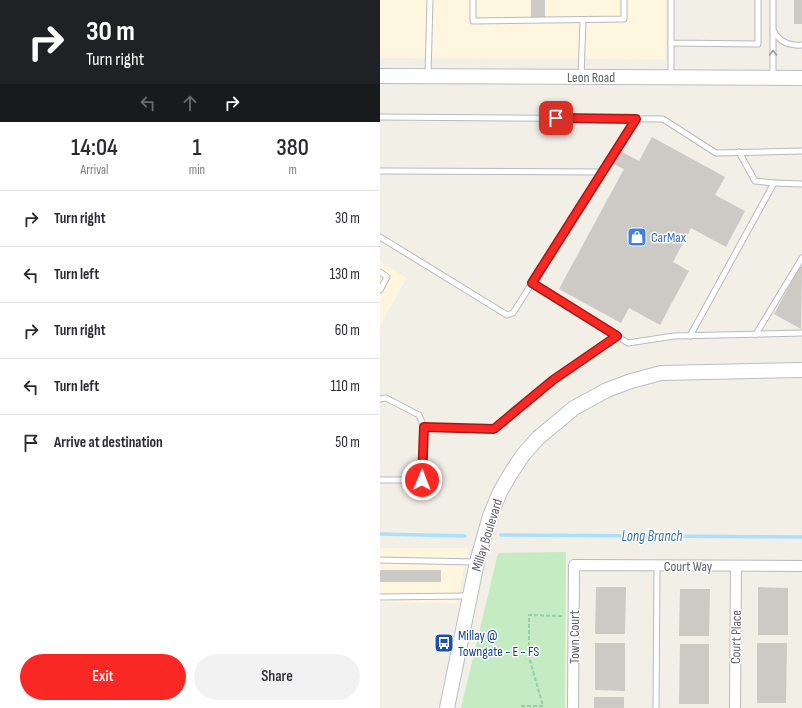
<!DOCTYPE html>
<html lang="en">
<head>
<meta charset="utf-8">
<style>
	body { margin:0; font-family:"Sofia Sans Condensed",sans-serif; background:#f2f2f3; color:#2b2b33; height:100vh; display:flex; flex-direction:column; font-size:15px; white-space:nowrap }
	* { box-sizing:border-box; margin:0 }
	p { font-size:13px; color:#7c7c81 }
	.icon { flex:none; width:22px; height:22px; fill:none; stroke:currentColor; stroke-width:2; stroke-linecap:round; stroke-linejoin:round }
	.map { position:relative; flex:1; overflow:hidden }
	.details { display:flex; flex-direction:column; background:#fff; width:380px }
	.details>* { flex:none }
	.top-card { background:#202124; color:#fff; overflow:hidden }
	.pin { position:absolute; display:grid; place-items:center; width:34px; height:34px; color:#fff; margin:-17px; border-radius:8px; box-shadow:0 2px 6px #0006 }
	.me { position:absolute; width:44px; margin:-22px; rotate:1deg; stroke-linejoin:round; filter:drop-shadow(0 0 3px #0008) }
	.turn { display:flex; align-items:center; gap:14px; height:84px; padding:0 20px; font-size:18px }
	.turn .icon { width:52px; height:52px; stroke-width:2.5 }
	.turn b { display:block; font-size:28px; line-height:34px }
	.lanes { display:flex; align-items:center; height:38px; padding:0 20px; background:#0003; justify-content:center; gap:20px; direction:ltr }
	.lanes .off { opacity:.35 }
	.eta { display:flex; justify-content:space-evenly; align-items:center; height:68px; text-align:center }
	.eta b { font-size:24px; font-weight:600; line-height:28px }
	.primary-button { display:flex; gap:8px; margin-top:auto; padding:8px 20px }
	.primary-button a { flex:1; height:46px; border-radius:24px; background:#fa2825; color:#fff; font-size:16px; font-weight:600; line-height:46px; text-align:center }
	.primary-button a+a { background:#f2f2f3; color:#2b2b33 }
	ul { padding:0; list-style:none }
	li { display:flex; align-items:center; gap:12px; height:56px; padding:0 20px; border-top:1px solid #e1e1e2 }
	li div { flex:1 }
	li b { display:block; font-size:15px }
	li em { font-style:normal }
	main { display:flex; flex:1; min-height:0 }
	.map>svg:first-child { display:block }
</style>
</head>
<body>
<main>
<section class="details">
<div class="top-card">
<div class="turn"><svg class="icon" aria-label="right" viewBox="0 0 24 24"><path d="M7 20v-9h11M14 6l5 5-5 5"/></svg><div><b>30 m</b>Turn right</div></div>
<div class="lanes"><svg class="icon off" aria-label="left" viewBox="0 0 24 24"><path d="M17 20v-9H6M10 6l-5 5 5 5"/></svg><svg class="icon off" aria-label="ahead" viewBox="0 0 24 24"><path d="M12 20V5M6 11l6-6 6 6"/></svg><svg class="icon" aria-label="right" viewBox="0 0 24 24"><path d="M7 20v-9h11M14 6l5 5-5 5"/></svg></div>
</div>
<div class="eta">
<div><b>14:04</b><p>Arrival</p></div>
<div><b>1</b><p>min</p></div>
<div><b>380</b><p>m</p></div>
</div>
<ul>
<li><svg class="icon" aria-label="right" viewBox="0 0 24 24"><path d="M7 20v-9h11M14 6l5 5-5 5"/></svg><div><b>Turn right</b></div><em>30 m</em></li>
<li><svg class="icon" aria-label="left" viewBox="0 0 24 24"><path d="M17 20v-9H6M10 6l-5 5 5 5"/></svg><div><b>Turn left</b></div><em>130 m</em></li>
<li><svg class="icon" aria-label="right" viewBox="0 0 24 24"><path d="M7 20v-9h11M14 6l5 5-5 5"/></svg><div><b>Turn right</b></div><em>60 m</em></li>
<li><svg class="icon" aria-label="left" viewBox="0 0 24 24"><path d="M17 20v-9H6M10 6l-5 5 5 5"/></svg><div><b>Turn left</b></div><em>110 m</em></li>
<li><svg class="icon" aria-label="arrive" viewBox="0 0 24 24"><path d="M6 21V4h12l-3 4 3 4H6"/></svg><div><b>Arrive at destination</b></div><em>50 m</em></li>
</ul>
<div class="primary-button"><a>Exit</a><a>Share</a></div>
</section>
<div class="map">
<svg width="422" height="708" viewBox="0 0 422 708">
	<rect width="100%" height="100%" fill="#f2efe7"/>
	<g fill="#fff6df">
		<path d="M0,0h285v59l-285,-1z"/>
		<path d="M0,261l27,17 -27,47z"/>
		<path d="M0,548h88l-11,55 -77,-1z"/>
	</g>
	<path fill="#c4ebc2" d="M186,552l-1,156h-104l37,-155z"/>
	<g fill="none" stroke-linecap="round" stroke-linejoin="round">
		<g stroke="#aadfff" stroke-width="3.5">
			<path d="M0,534l85,2"/>
			<path d="M121,535l301,2"/>
		</g>
	</g>
	<g fill="#cdc9c4">
		<rect x="151" y="0" width="14" height="17"/>
		<rect x="414" y="0" width="8" height="24"/>
		<path d="M272,137l73,40 -10,18 30,16 -19,36 -35,-19 -18,34 16,9 -29,54 -31,-17 -8,15 -62,-34 65,-120 -11,-5 7,-13 19,10z"/>
		<path d="M420,266l2,1 -1,62 -27,-15z"/>
		<rect x="0" y="570" width="61" height="12"/>
		<path d="M216,587h30l-1,47h-30z"/>
		<path d="M378,587l30,1v47h-30z"/>
		<path d="M300,589h30l-1,47h-30z"/>
		<path d="M215,643h30v48l-30,-1z"/>
		<path d="M377,643h30l-1,60h-29z"/>
		<path d="M300,644h29v60h-30z"/>
		<rect x="214" y="697" width="30" height="11"/>
	</g>
	<g fill="none" stroke-linecap="round" stroke-linejoin="round">
		<defs>
			<g id="lane">
				<path d="M93,0v21l151,-2v-19"/>
				<path d="M291,0v43l87,1v-44"/>
				<path d="M393,30c6,12 16,16 29,15"/>
				<path d="M291,43v33"/>
				<path d="M48,75l2,-75"/>
				<path d="M393,76v-76"/>
				<path d="M201,77l2,-57"/>
				<path d="M0,117l283,2 53,34 86,-2"/>
				<path d="M0,171l222,1"/>
				<path d="M394,183l28,1"/>
				<path d="M0,237l127,78 6,-2 123,-194"/>
				<path d="M0,272l7,5 -7,13"/>
				<path d="M152,283l96,60 46,-7 128,-3"/>
				<path d="M376,334l46,-76"/>
				<path d="M310,336l84,-153 -19,-2 -16,-29"/>
				<path d="M0,399l6,-1 33,17 5,12 -1,53h-43"/>
				<path d="M44,427l70,2 59,-49 64,-44"/>
				<path d="M0,560l95,2"/>
				<path d="M0,597l89,-1"/>
				<path d="M276,708l1,-142"/>
			</g>
			<g id="street">
				<path d="M193,708l1,-143 228,1"/>
				<path d="M355,708l1,-142"/>
			</g>
			<g id="secondary">
				<path d="M0,76l422,2"/>
				<path d="M67,708l30,-146 13,-46 10,-24 11,-19 12,-18 15,-17 36,-30 33,-18 24,-9 30,-8 141,-3"/>
			</g>
		</defs>
		<use href="#lane" stroke="#b7babf" stroke-width="7"/>
		<use href="#street" stroke="#b7babf" stroke-width="12"/>
		<use href="#secondary" stroke="#babec4" stroke-width="16"/>
		<path stroke="#99cda5" stroke-width="2" stroke-dasharray="4 2" stroke-linecap="butt" d="M141,706h22l-14,-49v-42l33,1"/>
		<use href="#lane" stroke="#fff" stroke-width="5"/>
		<use href="#street" stroke="#fff" stroke-width="10"/>
		<use href="#secondary" stroke="#fff" stroke-width="14"/>
	</g>
	<defs><path id="oneway-chevron" d="M-2-3.5L2.5 0L-2 3.5" fill="none" stroke-width="1.6" stroke-linecap="round" stroke-linejoin="round"/></defs>
	<use stroke="#969a9e" href="#oneway-chevron" transform="translate(393 53) rotate(-90)"/>
	<g fill="none" stroke-linecap="round" stroke-linejoin="round">
		<defs>
			<path id="route" d="M42,480l2,-53 70,2 59,-49 64,-44 -85,-53 104,-164 -80,-1"/>
		</defs>
		<use href="#route" stroke="#a21a18" stroke-width="10"/>
		<use href="#route" stroke="#fa2825" stroke-width="7"/>
	</g>
	<defs>
		<symbol id="shop-square" viewBox="-11 -11 22 22"><rect x="-9" y="-9" width="18" height="18" rx="4" fill="#3f7fe0" stroke="#fff"/><path d="M-5-2.5h2.3a2.7 3.5 0 0 1 5.4 0H5L5.5 6h-11ZM-1.5-2.5h3a1.5 2.3 0 0 0-3 0Z" fill="#fff"/></symbol>
		<symbol id="bus-square" viewBox="-11 -11 22 22"><rect x="-9" y="-9" width="18" height="18" rx="4" fill="#1a4fb4" stroke="#fff"/><path d="M-5-6H5V4H4V6H2V4H-2V6H-4V4H-5ZM-3.5-4V0h7V-4ZM-3.5 1.2v1.5H-2V1.2ZM2 1.2v1.5H3.5V1.2Z" fill="#fff"/></symbol>
	</defs>
	<g fill-rule="evenodd">
		<use href="#shop-square" x="246" y="226" width="22" height="22"/>
		<use href="#bus-square" x="53" y="632" width="22" height="22"/>
	</g>
	<g text-anchor="middle" dominant-baseline="central" stroke-width="3" stroke-linejoin="round" paint-order="stroke">
		<g font-size="14" fill="#5e6369" stroke="#fff">
			<text x="211" y="77">Leon Road</text>
			<text transform="translate(107 535) rotate(-73)">Millay Boulevard</text>
			<text x="308" y="566">Court Way</text>
			<text transform="translate(194 637) rotate(-90)">Town Court</text>
			<text transform="translate(356 637) rotate(-89)">Court Place</text>
		</g>
		<g font-size="14" fill="#366cbe" stroke="#fff" text-anchor="start">
			<text x="271" y="237">CarMax</text>
		</g>
		<g font-size="14" fill="#164399" stroke="#fff" text-anchor="start">
			<text x="78" y="635">Millay @<tspan x="78" dy="16">Towngate - E - FS</tspan></text>
		</g>
		<g font-size="15" font-style="italic" fill="#3676aa" stroke="#fff">
			<text x="272" y="536">Long Branch</text>
		</g>
	</g>
</svg>
<div class="pin" style="left:176px;top:118px;background:#d93025"><svg class="icon" aria-label="arrive" viewBox="0 0 24 24"><path d="M6 21V4h12l-3 4 3 4H6"/></svg></div>
<svg class="me" style="left:42px;top:480px" viewBox="-20 -20 40 40"><circle r="17" fill="#fa2825" stroke="#fff" stroke-width="3"/><path d="M0-11L8 9 0 5-8 9z" fill="#fff"/></svg>
</div>
</main>
</body>
</html>
